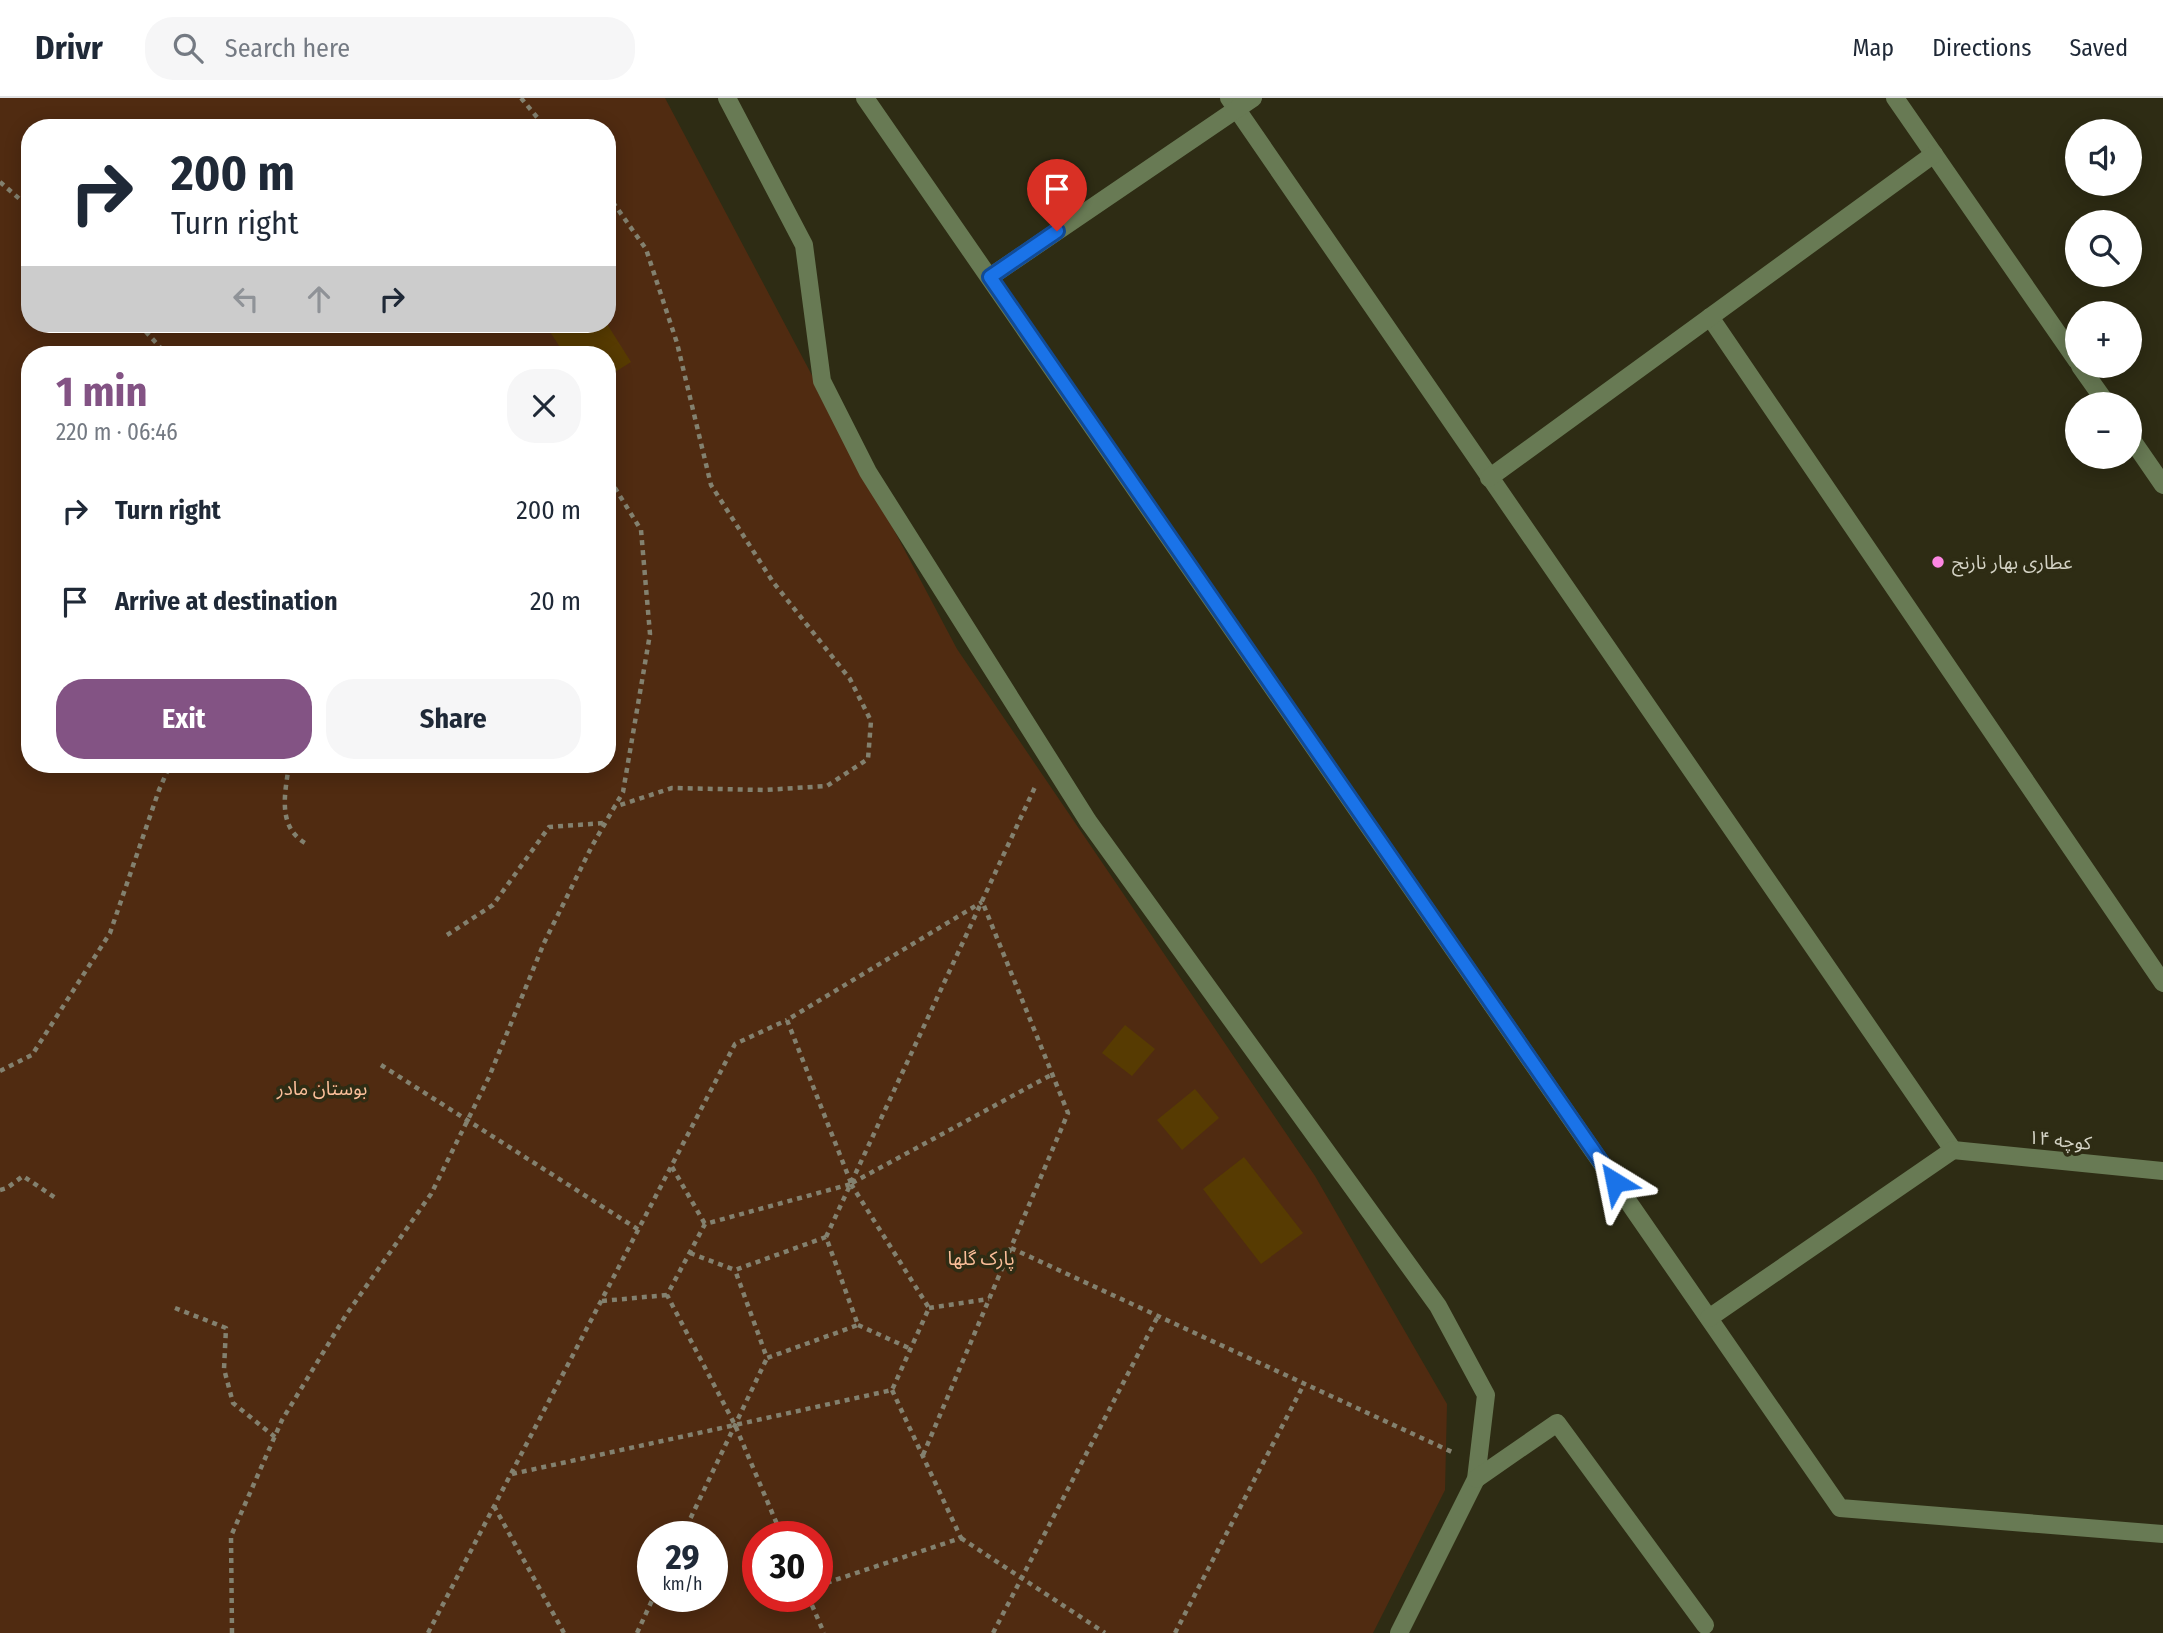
<!DOCTYPE html>
<html lang="en">
<head>
<meta charset="utf-8">
<style>
	body { margin:0; font-family:"Fira Sans Condensed","Noto Sans Arabic",sans-serif; background:#f6f6f7; color:#1f2937; height:100vh; display:flex; flex-direction:column; font-size:26px; white-space:nowrap }
	* { box-sizing:border-box; margin:0 }
	p { font-size:23px; color:#747a83 }
	.icon { flex:none; width:38px; height:38px; fill:none; stroke:currentColor; stroke-width:2; stroke-linecap:round; stroke-linejoin:round }
	.map { position:relative; flex:1; overflow:hidden }
	.drawer { position:absolute; left:21px; top:248px; width:595px; height:427px; display:flex; flex-direction:column; background:#fff; border-radius:28px; box-shadow:0 4px 18px #0003 }
	.drawer>* { flex:none }
	.banner { position:absolute; left:21px; top:21px; width:595px; height:214px; border-radius:28px; box-shadow:0 4px 18px #0003; background:#fff; color:#1f2937; overflow:hidden }
	.tools { position:absolute; left:2065px; top:21px; display:grid; gap:14px }
	.tools a { display:grid; place-items:center; width:77px; height:77px; border-radius:50%; background:#fff; box-shadow:0 4px 18px #0003; font-size:35px }
	.speed { position:absolute; left:637px; top:1423px; display:flex; gap:14px; font-size:35px; font-weight:700; text-align:center }
	.speed>* { display:grid; place-content:center; width:91px; height:91px; border-radius:50%; background:#fff; box-shadow:0 4px 18px #0003; line-height:1 }
	.speed small { font-size:18px; font-weight:400 }
	.speed .limit { border:10px solid #d22; background:#fff; color:#111 }
	.pin { position:absolute; display:grid; place-items:center; width:60px; height:60px; color:#fff; margin:-72px -30px; border-radius:50% 50% 50% 0; rotate:-45deg; box-shadow:0 0 7px #0007 }
	.pin .icon { rotate:45deg }
	.me { position:absolute; width:77px; margin:-38px; rotate:325deg; stroke-linejoin:round; filter:drop-shadow(0 0 5px #0008) }
	.turn { display:flex; align-items:center; gap:24px; height:147px; padding:0 35px; font-size:32px }
	.turn .icon { width:91px; height:91px; stroke-width:2.5 }
	.turn b { display:block; font-size:49px; line-height:60px }
	.lanes { display:flex; align-items:center; height:66px; padding:0 35px; background:#0003; justify-content:center; gap:35px; direction:ltr }
	.lanes .off { opacity:.35 }
	.round { display:grid; place-items:center; flex:none; width:74px; height:74px; border-radius:28px; background:#f6f6f7 }
	.headline { display:flex; align-items:center; justify-content:space-between; height:119px; padding:0 35px }
	h1 { font-size:42px; font-weight:700; line-height:52px; color:#835384 }
	.action { display:flex; gap:14px; margin-top:auto; padding:14px 35px }
	.action a { flex:1; height:80px; border-radius:28px; background:#835384; color:#fff; font-size:28px; font-weight:700; line-height:80px; text-align:center }
	.action a+a { background:#f6f6f7; color:#1f2937 }
	ul { padding:0; list-style:none }
	li { display:flex; align-items:center; gap:21px; height:91px; padding:0 35px }
	li div { flex:1 }
	li b { display:block; font-size:26px }
	li em { font-style:normal }
	header { display:flex; align-items:center; gap:42px; box-sizing:border-box; height:98px; padding:0 35px; background:#fff; border-bottom:2px solid #e0e1e3 }
	header strong { font-size:33px }
	nav { display:flex; gap:38px; margin-inline-start:auto; font-size:24px }
	.search { width:490px; height:63px; background:#f6f6f7; display:flex; align-items:center; gap:18px; box-sizing:border-box; padding:0 24px; border-radius:28px; color:#747a83; font-size:26px }
	.map>svg:first-child { display:block }
</style>
</head>
<body>
<header>
<strong>Drivr</strong>
<div class="search"><svg class="icon" aria-label="search" viewBox="0 0 24 24"><circle cx="10" cy="10" r="6"/><path d="M15 15l6 6"/></svg>Search here</div>
<nav><a>Map</a><a>Directions</a><a>Saved</a></nav>
</header>
<div class="map">
<svg width="2163" height="1535" viewBox="0 0 2163 1535">
	<rect width="100%" height="100%" fill="#2e2c14"/>
	<path fill="#502b11" fill-rule="evenodd" d="M0,0h665l292,551 358,527 132,228 -2,86 -72,143h-1373zM30,30h577v196h-577zM30,257h577v410h-577zM653,1438h59v60h-59zM758,1438h59v60h-59z"/>
	<g fill="#573b02">
		<path d="M545,226h62l24,38 -24,15v-22h-42z"/>
		<path d="M1125,927l30,24 -23,27 -30,-23z"/>
		<path d="M1195,991l24,29 -37,32 -25,-30z"/>
		<path d="M1244,1059l59,76 -42,31 -58,-75z"/>
	</g>
	<g fill="none" stroke-linecap="round" stroke-linejoin="round">
		<g stroke="#83816f" stroke-width="4.5" stroke-dasharray="5 5" stroke-linecap="butt">
			<path d="M521,0l25,30"/>
			<path d="M0,84l30,26"/>
			<path d="M607,96l39,55 31,94 34,142 62,97 77,97 21,42 -3,38 -41,27 -63,4 -92,-2 -58,19"/>
			<path d="M139,226l28,31"/>
			<path d="M289,667c-4,28 -12,61 16,78"/>
			<path d="M447,837l46,-30 56,-78 55,-4"/>
			<path d="M381,967l258,165"/>
			<path d="M0,973l32,-16 78,-122 49,-143 11,-25"/>
			<path d="M672,1069l33,57"/>
			<path d="M851,1085l-64,-163 195,-118"/>
			<path d="M852,1085l199,-108"/>
			<path d="M851,1086l78,124 -37,82 -157,35 -68,-130 38,-71z"/>
			<path d="M0,1092l7,-2 16,-12 34,23"/>
			<path d="M826,1139l209,-450"/>
			<path d="M1011,1150l441,204"/>
			<path d="M690,1155l45,17 91,-33 32,88 -91,33 -32,-88"/>
			<path d="M602,1203l65,-6"/>
			<path d="M175,1210l51,20 -2,41 9,34 42,34"/>
			<path d="M929,1210l60,-9"/>
			<path d="M858,1227l53,24"/>
			<path d="M923,1357l145,-342 -86,-212"/>
			<path d="M512,1376l223,-49 47,111"/>
			<path d="M494,1408l70,127"/>
			<path d="M682,1438l85,-178"/>
			<path d="M961,1440l144,95"/>
			<path d="M817,1488l144,-48 -69,-148"/>
			<path d="M808,1498l16,37"/>
			<path d="M232,1535l-1,-97 51,-116 64,-105 85,-121 58,-117 55,-134 48,-97 31,-54 27,-158 -9,-104 -34,-55"/>
			<path d="M428,1535l307,-589 52,-24"/>
			<path d="M637,1535l17,-37"/>
			<path d="M993,1535l165,-317"/>
			<path d="M1175,1535l129,-249"/>
		</g>
		<g stroke="#687a54" stroke-width="18">
			<path d="M727,0l77,147 18,136 46,91 220,349 350,485 48,89 -10,84 -77,154"/>
			<path d="M865,0l975,1410 323,26"/>
			<path d="M1229,0l724,1052"/>
			<path d="M1895,0l182,263"/>
			<path d="M990,179l263,-179"/>
			<path d="M1710,219l453,666"/>
			<path d="M2080,268l27,38"/>
			<path d="M2130,339l33,48"/>
			<path d="M1489,380l445,-324"/>
			<path d="M1953,1052l210,21"/>
			<path d="M1709,1220l244,-168"/>
			<path d="M1476,1381l81,-56 148,202"/>
		</g>
	</g>
	<g fill="none" stroke-linecap="round" stroke-linejoin="round">
		<defs>
			<path id="route" d="M1057,133l-67,46 625,905"/>
		</defs>
		<use href="#route" stroke="#114b97" stroke-width="18"/>
		<use href="#route" stroke="#1a73e8" stroke-width="12"/>
	</g>
	<circle fill="#fd86e2" stroke="#2e2c14" stroke-width="2.5" cx="1938" cy="464" r="7"/>
	<g text-anchor="middle" dominant-baseline="central" stroke-width="7" stroke-linejoin="round" paint-order="stroke">
		<g font-size="19" fill="#d4d3c5" stroke="#2e2c14" text-anchor="start">
			<text x="1952" y="464">عطاری بهار نارنج</text>
		</g>
		<g font-size="19" fill="#fabe99" stroke="#2e2c14">
			<text x="322" y="990">بوستان مادر</text>
			<text x="981" y="1160">پارک گلها</text>
		</g>
		<g font-size="19" fill="#d4d3c5" stroke="#2e2c14">
			<text transform="translate(2060 1042) rotate(6)">کوچه ۱۴</text>
		</g>
	</g>
</svg>
<div class="tools">
<a><svg class="icon" aria-label="sound" viewBox="0 0 24 24"><path d="M4 9h4l5-4v14l-5-4H4zM17 9q2 3 0 6"/></svg></a>
<a><svg class="icon" aria-label="search" viewBox="0 0 24 24"><circle cx="10" cy="10" r="6"/><path d="M15 15l6 6"/></svg></a>
<a>+</a>
<a>−</a>
</div>
<div class="speed"><div>29<small>km/h</small></div><div class="limit">30</div></div>
<div class="pin" style="left:1057px;top:133px;background:#d93025"><svg class="icon" aria-label="arrive" viewBox="0 0 24 24"><path d="M6 21V4h12l-3 4 3 4H6"/></svg></div>
<svg class="me" style="left:1615px;top:1084px" viewBox="-20 -20 40 40"><path d="M0-17L14 15 0 8-14 15z" fill="#1a73e8" stroke="#fff" stroke-width="4"/></svg>
<div class="banner">
<div class="turn"><svg class="icon" aria-label="right" viewBox="0 0 24 24"><path d="M7 20v-9h11M14 6l5 5-5 5"/></svg><div><b>200 m</b>Turn right</div></div>
<div class="lanes"><svg class="icon off" aria-label="left" viewBox="0 0 24 24"><path d="M17 20v-9H6M10 6l-5 5 5 5"/></svg><svg class="icon off" aria-label="ahead" viewBox="0 0 24 24"><path d="M12 20V5M6 11l6-6 6 6"/></svg><svg class="icon" aria-label="right" viewBox="0 0 24 24"><path d="M7 20v-9h11M14 6l5 5-5 5"/></svg></div>
</div>
<section class="drawer">
<div class="headline"><div><h1>1 min</h1><p>220 m · 06:46</p></div><a class="round"><svg class="icon" aria-label="close" viewBox="0 0 24 24"><path d="M6 6l12 12M18 6L6 18"/></svg></a></div>
<ul>
<li><svg class="icon" aria-label="right" viewBox="0 0 24 24"><path d="M7 20v-9h11M14 6l5 5-5 5"/></svg><div><b>Turn right</b></div><em>200 m</em></li>
<li><svg class="icon" aria-label="arrive" viewBox="0 0 24 24"><path d="M6 21V4h12l-3 4 3 4H6"/></svg><div><b>Arrive at destination</b></div><em>20 m</em></li>
</ul>
<div class="action"><a>Exit</a><a>Share</a></div>
</section>
</div>
</body>
</html>
